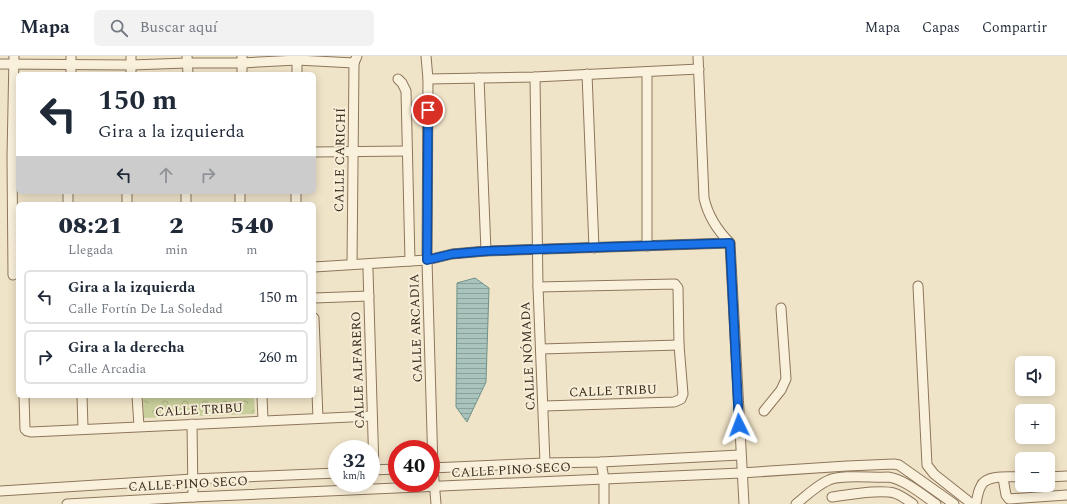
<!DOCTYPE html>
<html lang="es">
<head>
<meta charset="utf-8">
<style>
	body { margin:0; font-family:Spectral,serif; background:#f2f2f3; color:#1f2937; height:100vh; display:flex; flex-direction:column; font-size:15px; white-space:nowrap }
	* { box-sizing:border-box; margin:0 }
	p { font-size:13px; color:#747a83 }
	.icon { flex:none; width:22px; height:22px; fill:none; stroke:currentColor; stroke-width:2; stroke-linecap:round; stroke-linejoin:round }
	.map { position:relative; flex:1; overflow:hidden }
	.details { position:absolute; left:16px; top:146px; width:300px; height:196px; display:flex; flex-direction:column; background:#fff; border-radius:6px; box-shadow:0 2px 10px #0003 }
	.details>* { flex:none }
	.hud { position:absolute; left:16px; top:16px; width:300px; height:122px; border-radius:6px; box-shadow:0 2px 10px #0003; background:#fff; color:#1f2937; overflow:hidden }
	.fabs { position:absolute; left:1015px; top:300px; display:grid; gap:8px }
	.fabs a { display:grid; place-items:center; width:40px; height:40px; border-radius:6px; background:#fff; box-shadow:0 2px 10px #0003; font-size:20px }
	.speed { position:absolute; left:328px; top:384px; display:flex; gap:8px; font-size:20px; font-weight:700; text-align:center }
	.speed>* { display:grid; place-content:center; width:52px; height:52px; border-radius:50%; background:#fff; box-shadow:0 2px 10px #0003; line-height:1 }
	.speed small { font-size:10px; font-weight:400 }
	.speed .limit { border:6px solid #d22; background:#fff; color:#111 }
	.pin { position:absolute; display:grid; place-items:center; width:34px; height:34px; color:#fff; margin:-17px; border:2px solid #fff; border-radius:50%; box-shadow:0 1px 4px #0007 }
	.me { position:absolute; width:44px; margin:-22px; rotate:357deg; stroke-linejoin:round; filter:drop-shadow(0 0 3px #0008) }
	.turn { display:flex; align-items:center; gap:14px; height:84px; padding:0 16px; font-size:18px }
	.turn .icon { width:52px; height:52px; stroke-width:2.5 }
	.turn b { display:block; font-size:28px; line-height:34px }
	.lanes { display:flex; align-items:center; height:38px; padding:0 16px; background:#0003; justify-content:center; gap:20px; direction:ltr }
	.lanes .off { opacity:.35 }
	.eta { display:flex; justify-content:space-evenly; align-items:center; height:68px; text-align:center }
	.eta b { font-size:24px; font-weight:800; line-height:28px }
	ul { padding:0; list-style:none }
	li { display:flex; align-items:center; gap:12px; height:54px; margin:0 8px 6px; padding:0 8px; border:2px solid #e0e1e3; border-radius:6px }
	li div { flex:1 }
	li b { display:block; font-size:15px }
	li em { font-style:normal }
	header { display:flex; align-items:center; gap:24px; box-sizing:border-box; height:56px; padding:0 20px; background:#fff; border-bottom:1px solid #e0e1e3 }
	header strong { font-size:19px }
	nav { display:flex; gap:22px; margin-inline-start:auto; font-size:14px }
	.search { width:280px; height:36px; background:#f2f2f3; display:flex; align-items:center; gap:10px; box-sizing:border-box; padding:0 14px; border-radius:6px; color:#747a83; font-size:15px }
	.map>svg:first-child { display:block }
</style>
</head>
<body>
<header>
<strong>Mapa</strong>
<div class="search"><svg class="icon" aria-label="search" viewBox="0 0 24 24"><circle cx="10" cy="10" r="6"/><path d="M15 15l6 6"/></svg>Buscar aquí</div>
<nav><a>Mapa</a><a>Capas</a><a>Compartir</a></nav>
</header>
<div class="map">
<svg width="1067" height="448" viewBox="0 0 1067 448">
	<defs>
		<pattern id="park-crowns" width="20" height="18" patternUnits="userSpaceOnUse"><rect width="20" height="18" fill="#c9cf9b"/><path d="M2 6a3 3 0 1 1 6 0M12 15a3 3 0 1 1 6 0" fill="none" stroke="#aeb285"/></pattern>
		<pattern id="water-rules" width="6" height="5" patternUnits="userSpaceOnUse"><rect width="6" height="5" fill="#a9c4bc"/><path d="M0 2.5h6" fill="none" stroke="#8ba098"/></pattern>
	</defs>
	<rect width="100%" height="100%" fill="#f0e4c8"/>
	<path fill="url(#park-crowns)" d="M143,340h111l1,18 -111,4z"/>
	<path fill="url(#water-rules)" stroke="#6f938a" d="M475,222l14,10 -3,94 -19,40 -11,-15 1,-124z"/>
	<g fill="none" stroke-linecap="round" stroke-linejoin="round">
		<defs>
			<g id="minor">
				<path d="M187,0l1,18"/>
				<path d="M426,0l2,23 -1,181 6,208 3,36"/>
				<path d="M698,0l6,142c4,18 13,32 26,45l14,261"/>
				<path d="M0,8l131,1 56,-2h55l55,-3 57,3"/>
				<path d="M71,18v-18"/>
				<path d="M131,18v-18"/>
				<path d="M242,18v-18"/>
				<path d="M297,18v-18"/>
				<path d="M587,18l7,174"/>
				<path d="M535,21l3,210 7,176"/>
				<path d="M479,22l7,173"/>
				<path d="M398,23l4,4 4,8 4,170"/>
				<path d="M428,23l107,-2 164,-8"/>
				<path d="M314,96l93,-1"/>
				<path d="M68,148v-12"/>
				<path d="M127,148v-12"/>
				<path d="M186,148v-12"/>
				<path d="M240,148v-12"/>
				<path d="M296,148v-12"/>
				<path d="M647,190v-174"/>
				<path d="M352,208l2,-201 3,-7"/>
				<path d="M314,211l113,-7 25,-6 34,-3 244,-8"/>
				<path d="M368,214l6,200"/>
				<path d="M13,219l-1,-118 2,-101"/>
				<path d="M918,230l9,179 7,9 38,30"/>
				<path d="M538,231l137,-3 3,4 1,57 4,49 -2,5 -7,3 -130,4"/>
				<path d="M314,242l55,-2"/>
				<path d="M314,262l4,100"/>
				<path d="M541,293l138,-4"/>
				<path d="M24,340l1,33 2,2 4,1 341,-16"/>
				<path d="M82,340l1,32"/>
				<path d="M137,340l2,30"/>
				<path d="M262,340l1,24"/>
				<path d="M764,355l17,-21 5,-11 -5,-71"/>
				<path d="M192,368l1,73"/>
				<path d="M601,406l3,17v25"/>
				<path d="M431,412l114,-5 56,-1 139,-7"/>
				<path d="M371,414l26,-1"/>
				<path d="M1048,421l19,-1"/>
				<path d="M1003,422l3,17 3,4 58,-4"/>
				<path d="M0,435l193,-12 144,-6"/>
				<path d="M832,441c17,-2 47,-8 62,-4 7,2 13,7 19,11"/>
				<path d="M67,448l126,-7 548,-24 106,-7 47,-2 5,1 55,39"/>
				<path d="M796,448c10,-8 21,-19 33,-24 13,-6 44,-2 59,-3 16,2 35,18 48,27"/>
				<path d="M976,448c1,-6 2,-13 5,-18 5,-12 30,-9 41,-9"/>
			</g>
		</defs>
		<use href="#minor" stroke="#8d765c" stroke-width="11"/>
		<use href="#minor" stroke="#faf1dc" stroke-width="9"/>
	</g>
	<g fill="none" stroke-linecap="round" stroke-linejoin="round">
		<defs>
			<path id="route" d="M428,54l-1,150 25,-6 34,-3 244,-8 9,182"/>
		</defs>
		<use href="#route" stroke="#114b97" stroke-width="10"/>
		<use href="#route" stroke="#1a73e8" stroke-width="7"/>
	</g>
	<g text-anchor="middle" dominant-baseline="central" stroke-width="4" stroke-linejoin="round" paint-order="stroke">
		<g font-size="13" fill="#3d2e20" stroke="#f7eed8">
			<text transform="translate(340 104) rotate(-89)">CALLE CARICHÍ</text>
			<text transform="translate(416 272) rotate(-92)">CALLE ARCADIA</text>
			<text transform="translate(528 300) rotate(-93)">CALLE NÓMADA</text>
			<text transform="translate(358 314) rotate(-92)">CALLE ALFARERO</text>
			<text transform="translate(613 335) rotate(-2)">CALLE TRIBU</text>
			<text transform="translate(199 354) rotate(-3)">CALLE TRIBU</text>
			<text transform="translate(511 414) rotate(-3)">CALLE PINO SECO</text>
			<text transform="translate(188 428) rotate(-3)">CALLE PINO SECO</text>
		</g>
	</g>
</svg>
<div class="fabs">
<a><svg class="icon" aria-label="sound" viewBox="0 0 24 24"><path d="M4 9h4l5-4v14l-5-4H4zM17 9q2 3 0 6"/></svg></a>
<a>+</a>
<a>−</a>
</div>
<div class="speed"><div>32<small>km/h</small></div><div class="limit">40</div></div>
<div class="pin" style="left:428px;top:54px;background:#d93025"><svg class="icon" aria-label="arrive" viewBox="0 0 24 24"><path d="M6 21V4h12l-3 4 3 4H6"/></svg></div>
<svg class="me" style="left:739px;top:369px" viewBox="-20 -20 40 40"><path d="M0-17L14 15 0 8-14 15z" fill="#1a73e8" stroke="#fff" stroke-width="4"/></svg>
<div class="hud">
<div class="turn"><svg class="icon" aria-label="left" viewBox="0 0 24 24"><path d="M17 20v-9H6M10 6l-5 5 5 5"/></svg><div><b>150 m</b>Gira a la izquierda</div></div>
<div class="lanes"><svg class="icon" aria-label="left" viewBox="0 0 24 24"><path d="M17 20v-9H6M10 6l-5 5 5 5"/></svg><svg class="icon off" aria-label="ahead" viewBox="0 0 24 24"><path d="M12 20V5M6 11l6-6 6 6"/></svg><svg class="icon off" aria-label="right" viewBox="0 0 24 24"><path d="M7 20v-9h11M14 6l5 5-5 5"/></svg></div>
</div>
<section class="details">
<div class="eta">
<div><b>08:21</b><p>Llegada</p></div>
<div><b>2</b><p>min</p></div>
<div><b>540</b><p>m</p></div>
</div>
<ul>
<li><svg class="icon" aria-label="left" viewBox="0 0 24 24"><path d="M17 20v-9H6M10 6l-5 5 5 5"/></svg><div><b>Gira a la izquierda</b><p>Calle Fortín De La Soledad</p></div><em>150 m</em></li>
<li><svg class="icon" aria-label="right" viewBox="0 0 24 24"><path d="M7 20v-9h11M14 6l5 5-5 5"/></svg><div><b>Gira a la derecha</b><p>Calle Arcadia</p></div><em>260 m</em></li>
</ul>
</section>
</div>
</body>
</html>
